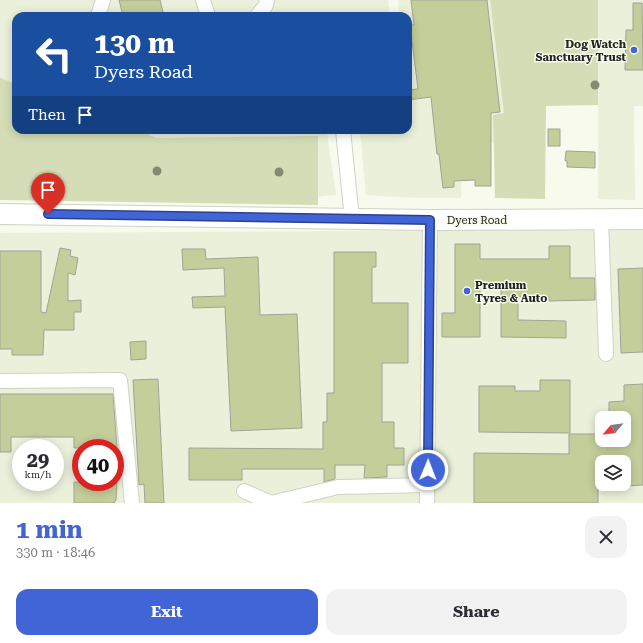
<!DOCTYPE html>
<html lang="en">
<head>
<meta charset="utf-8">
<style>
	body { margin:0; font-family:"Roboto Serif",serif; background:#f2f2f3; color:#2b2b33; height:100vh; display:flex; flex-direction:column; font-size:15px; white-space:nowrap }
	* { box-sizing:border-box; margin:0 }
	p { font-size:13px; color:#7c7c81 }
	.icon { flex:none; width:22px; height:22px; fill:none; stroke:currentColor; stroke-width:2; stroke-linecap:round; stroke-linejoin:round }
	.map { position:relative; height:503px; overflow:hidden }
	.details { display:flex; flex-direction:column; background:#fff; flex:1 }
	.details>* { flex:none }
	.top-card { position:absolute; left:12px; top:12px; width:400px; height:122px; border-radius:12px; box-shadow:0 2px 10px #0003; background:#1a4fa0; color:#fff; overflow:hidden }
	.needle { width:26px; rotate:241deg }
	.controls { position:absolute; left:595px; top:411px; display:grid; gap:8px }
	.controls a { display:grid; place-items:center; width:36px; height:36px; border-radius:8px; background:#fff; box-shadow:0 2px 10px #0003; font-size:20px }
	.speed { position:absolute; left:12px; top:439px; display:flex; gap:8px; font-size:20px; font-weight:700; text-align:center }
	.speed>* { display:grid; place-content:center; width:52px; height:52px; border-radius:50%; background:#fff; box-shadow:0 2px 10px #0003; line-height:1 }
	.speed small { font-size:10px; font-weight:400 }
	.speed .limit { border:6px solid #d22; background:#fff; color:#111 }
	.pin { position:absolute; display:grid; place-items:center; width:34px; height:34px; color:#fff; margin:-41px -17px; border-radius:50% 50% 50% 0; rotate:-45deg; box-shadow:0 0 4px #0007 }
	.pin .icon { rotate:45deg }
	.me { position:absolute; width:44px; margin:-22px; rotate:1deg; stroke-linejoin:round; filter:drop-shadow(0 0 3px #0008) }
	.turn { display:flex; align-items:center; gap:14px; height:84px; padding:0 16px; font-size:18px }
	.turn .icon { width:52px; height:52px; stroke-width:2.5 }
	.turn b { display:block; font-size:28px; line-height:34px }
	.then { display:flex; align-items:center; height:38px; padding:0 16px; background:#0003; gap:8px; font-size:15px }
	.round { display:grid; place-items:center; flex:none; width:42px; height:42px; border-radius:12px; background:#f2f2f3 }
	.summary { display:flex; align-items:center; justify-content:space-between; height:68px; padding:0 16px }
	h1 { font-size:24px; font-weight:700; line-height:30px; color:#4165d7 }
	.button { display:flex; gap:8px; margin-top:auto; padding:8px 16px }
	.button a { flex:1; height:46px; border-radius:12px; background:#4165d7; color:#fff; font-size:16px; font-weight:700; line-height:46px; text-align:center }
	.button a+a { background:#f2f2f3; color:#2b2b33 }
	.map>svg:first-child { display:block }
</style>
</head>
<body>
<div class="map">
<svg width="643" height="503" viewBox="0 0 643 503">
	<rect width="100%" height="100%" fill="#f7faec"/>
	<g fill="#ebf0db" fill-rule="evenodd">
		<path d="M0,0h388l2,16h-374v114h323l-12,3 9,62 -42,4 -294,-1z"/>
		<path d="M398,0h92l14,113 -11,3 1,27 -32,3 -1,52h-46l-49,-3 -6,-65h48v-114h-9z"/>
		<path d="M598,0h45v106h-9l1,94 -37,-1z"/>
		<path d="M643,229v274h-643v-270zM602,418h22v22h-22zM21,448h34v34h-34zM81,448h34v34h-34zM602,462h22v22h-22z"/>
	</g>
	<g fill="#d5ddb7">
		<path d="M490,0h108v105l-52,1 -1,93 -50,-1 -2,-83 11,-2z"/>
		<path d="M0,78l16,6v46h120l21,8 161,-2v69l-318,-5z"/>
	</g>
	<g fill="#c4ce9b" stroke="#a0a396">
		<path d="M119,0h41l4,16h-41z"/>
		<path d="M411,0h76l13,112 -9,1v73h-16v-6l-21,1v6l-11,1 -4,-34h-2l-6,-57 -23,3v-10l10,-1 -8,-64h4z"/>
		<path d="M633,3h9l1,67h-18l1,-40h7z"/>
		<rect x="548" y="129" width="12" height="17"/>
		<path d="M566,151l29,1v16l-28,-1v-6h-2z"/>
		<path d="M455,244h25v15h69v-13h21v32h25v22l-46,1v-4h-31v23l48,1v17l-65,-1v-52h-21v52h-38v-24h13z"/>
		<path d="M60,248l11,2 -1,6 8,2 -3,17 -7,-2v28l13,-1v12h-7v18h-30l-1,25h-31v-6h-12v-98h41v61l5,1z"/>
		<path d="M182,249h23l1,10 52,-2 2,58 37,-1 5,114 -71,3 -6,-124 -32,1 -1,-11 33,-1 -1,-28 -41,2z"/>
		<path d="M334,252h42v15h-4v36h36v60h-26v59h12v26h10v17h-17v12l-23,1 1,-13h-30v14l-11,3v-13h-82v11h-53v-32l134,1v-27h4v-29h7z"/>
		<path d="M643,268v84l-22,1 -3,-84z"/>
		<path d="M146,341v18l-15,1 -1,-18z"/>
		<path d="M158,379l6,124h-19l-1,-19 -5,1 -6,-105z"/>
		<path d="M540,380h30v53l-91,-1v-46h36v5h25z"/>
		<path d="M643,384v101l-19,1v-24h-26v41h-124v-50l95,1v-20h29v6h26v-22h-15v-16l15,-1v-16z"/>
		<path d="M0,394h113l4,54h-43v-11h-63v15h-11z"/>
		<path d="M74,482h43l-1,18 -2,3h-40z"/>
	</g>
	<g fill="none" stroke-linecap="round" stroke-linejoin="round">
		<defs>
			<g id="minor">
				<path d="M203,0l5,16"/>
				<path d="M98,16l5,-16"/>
				<path d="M257,16l9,-11 1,-5"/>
				<path d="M343,130l9,89"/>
				<path d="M601,219l5,135"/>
				<path d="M0,381l120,-1 12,123"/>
				<path d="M244,491l27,12 67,-16 90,-2"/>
				<path d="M427,503l3,-283"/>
			</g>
			<path id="highway" d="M0,214l430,6 213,-1"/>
		</defs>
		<use href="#minor" stroke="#cfd2c5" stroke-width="16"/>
		<use href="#highway" stroke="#cfd2c5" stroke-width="22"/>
		<use href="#minor" stroke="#fff" stroke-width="14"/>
		<use href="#highway" stroke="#fff" stroke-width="20"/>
	</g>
	<g fill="#868a6e">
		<circle cx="595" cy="85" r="4.5"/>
		<circle cx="157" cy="171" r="4.5"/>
		<circle cx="279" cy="172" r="4.5"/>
	</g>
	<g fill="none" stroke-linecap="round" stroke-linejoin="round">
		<defs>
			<path id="route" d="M48,214l382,6 -2,250"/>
		</defs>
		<use href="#route" stroke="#2a428c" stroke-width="10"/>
		<use href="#route" stroke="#4165d7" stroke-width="7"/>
	</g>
	<g fill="#4165d7" stroke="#f7faec" stroke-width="1.5">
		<circle cx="634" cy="50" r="4"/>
		<circle cx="467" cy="291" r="4"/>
	</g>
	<g text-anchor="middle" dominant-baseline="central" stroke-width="3" stroke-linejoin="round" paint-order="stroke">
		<g font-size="11" font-weight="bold" fill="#23241f" stroke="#f7faec" text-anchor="end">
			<text x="626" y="44">Dog Watch<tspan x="626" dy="13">Sanctuary Trust</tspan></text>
			<text x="475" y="285" text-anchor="start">Premium<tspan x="475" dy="13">Tyres &amp; Auto</tspan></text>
		</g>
		<g font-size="11" fill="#23241f" stroke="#f7faec">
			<text x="477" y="220">Dyers Road</text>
		</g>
	</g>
</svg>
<div class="controls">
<a><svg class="needle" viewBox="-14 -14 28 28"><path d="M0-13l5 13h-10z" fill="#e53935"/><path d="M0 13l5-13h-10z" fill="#7c7c81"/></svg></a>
<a><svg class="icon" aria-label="layers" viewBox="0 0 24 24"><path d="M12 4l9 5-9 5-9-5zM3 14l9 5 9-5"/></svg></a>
</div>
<div class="speed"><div>29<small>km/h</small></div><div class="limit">40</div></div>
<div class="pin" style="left:48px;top:214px;background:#d93025"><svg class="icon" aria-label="arrive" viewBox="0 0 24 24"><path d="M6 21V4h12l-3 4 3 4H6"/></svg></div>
<svg class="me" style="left:428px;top:470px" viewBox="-20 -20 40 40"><circle r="17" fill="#4165d7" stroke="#fff" stroke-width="3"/><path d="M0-11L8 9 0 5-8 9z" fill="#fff"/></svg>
<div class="top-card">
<div class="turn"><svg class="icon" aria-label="left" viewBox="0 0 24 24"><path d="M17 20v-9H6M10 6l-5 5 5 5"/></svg><div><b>130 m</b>Dyers Road</div></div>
<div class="then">Then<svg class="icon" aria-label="arrive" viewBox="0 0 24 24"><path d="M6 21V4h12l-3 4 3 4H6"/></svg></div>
</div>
</div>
<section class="details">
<div class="summary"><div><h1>1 min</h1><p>330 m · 18:46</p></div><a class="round"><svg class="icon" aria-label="close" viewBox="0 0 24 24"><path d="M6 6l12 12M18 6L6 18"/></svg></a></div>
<div class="button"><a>Exit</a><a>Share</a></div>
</section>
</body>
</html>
